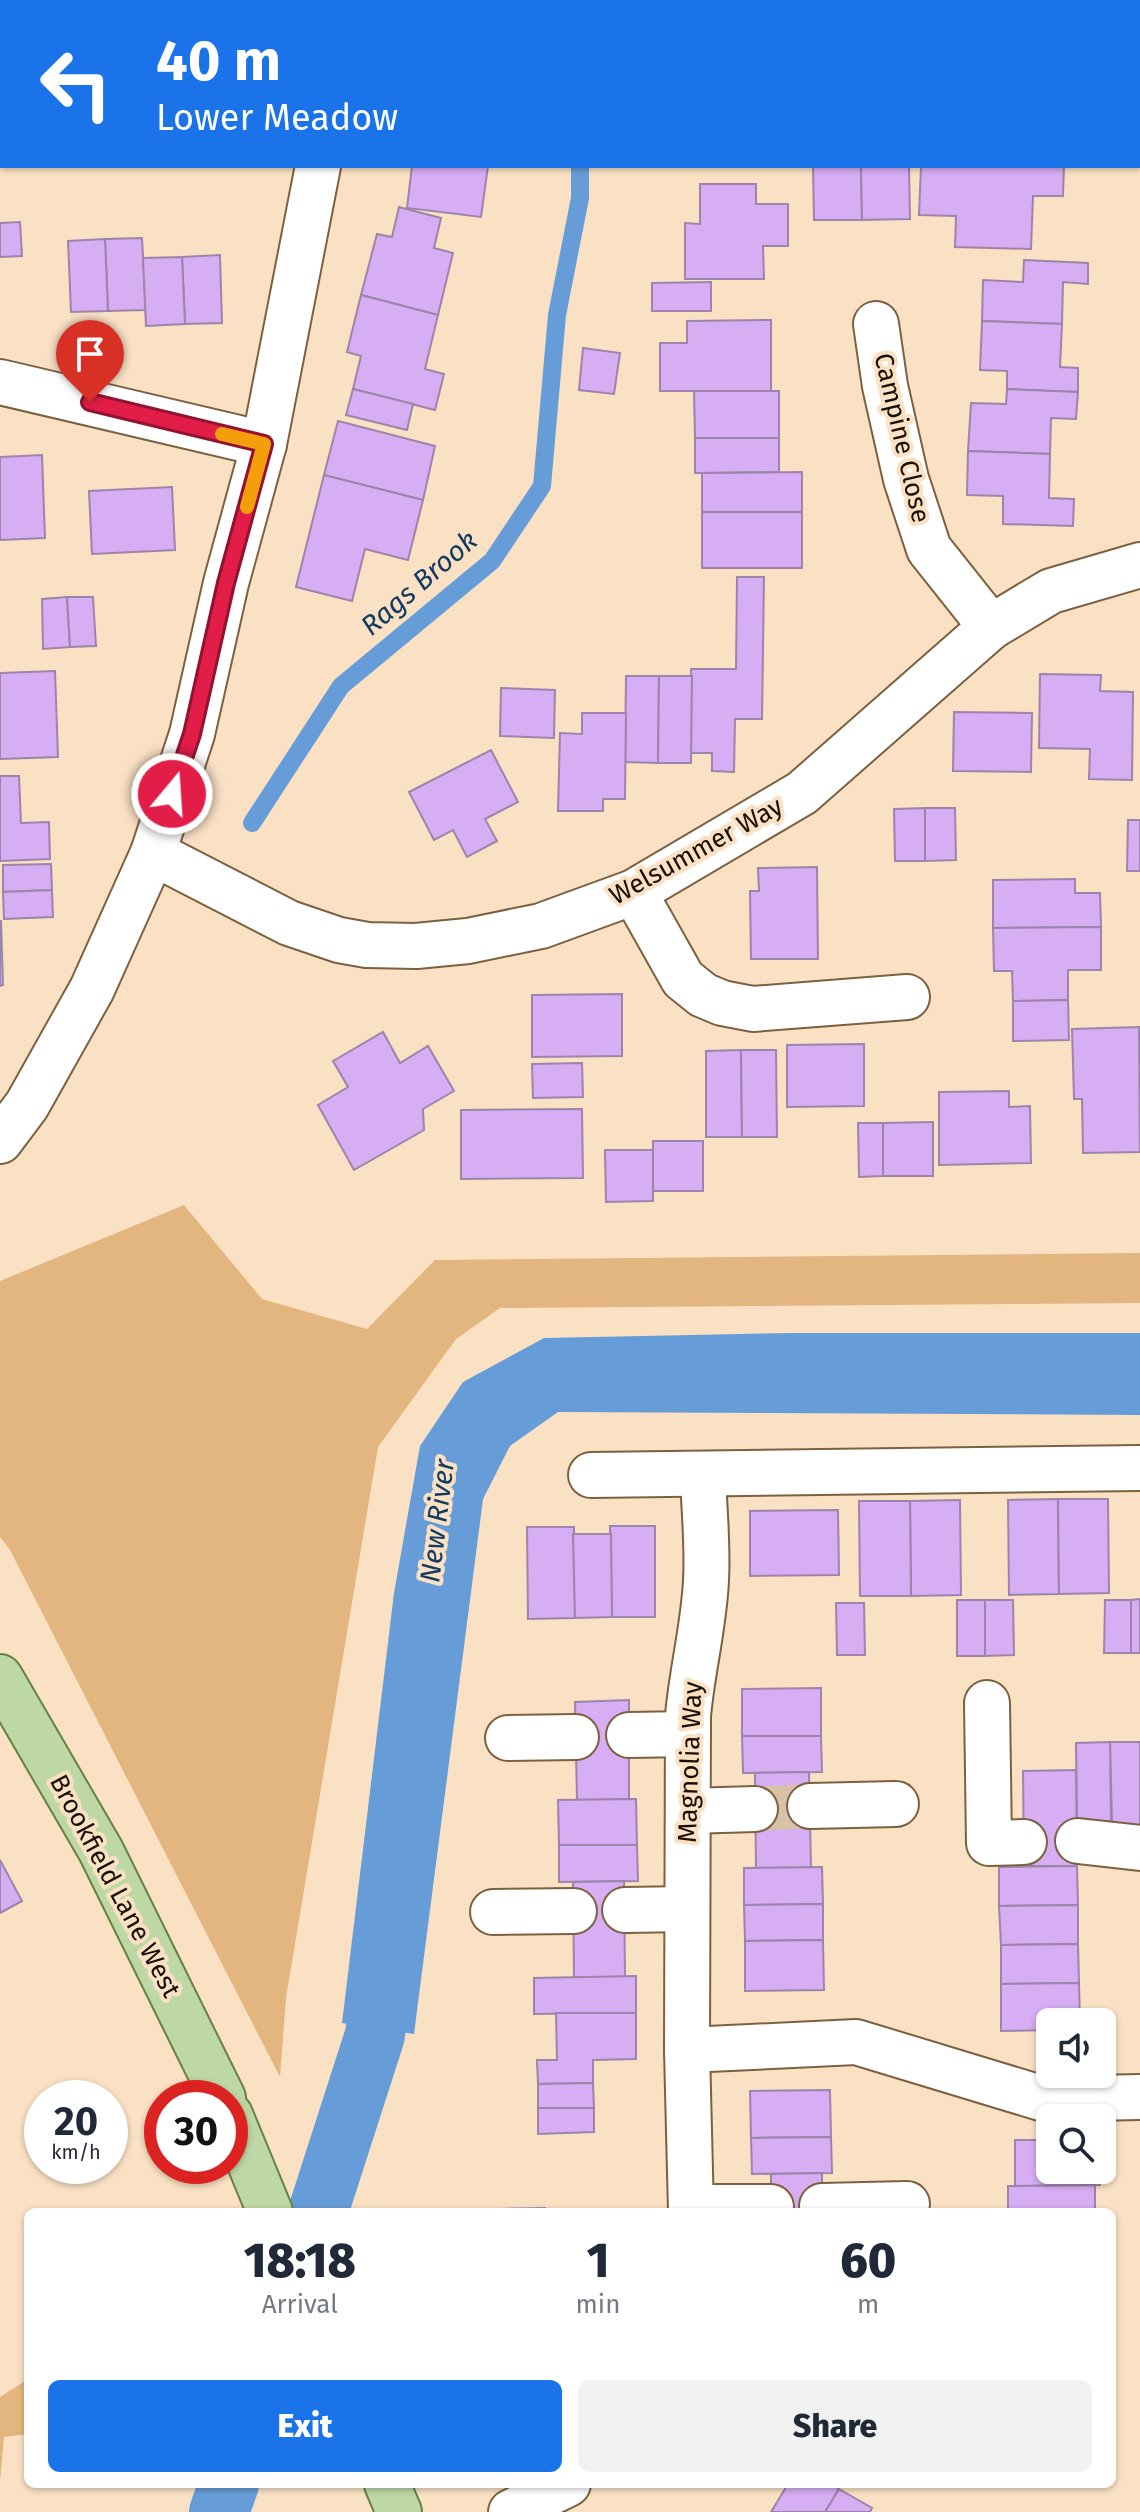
<!DOCTYPE html>
<html lang="en">
<head>
<meta charset="utf-8">
<style>
	body { margin:0; font-family:"Fira Sans",sans-serif; background:#f2f2f3; color:#1f2937; height:100vh; display:flex; flex-direction:column; font-size:30px; white-space:nowrap }
	* { box-sizing:border-box; margin:0 }
	p { font-size:26px; color:#747a83 }
	.icon { flex:none; width:44px; height:44px; fill:none; stroke:currentColor; stroke-width:2; stroke-linecap:round; stroke-linejoin:round }
	.map { position:relative; flex:1; overflow:hidden }
	.side { position:absolute; left:24px; top:2208px; width:1092px; height:280px; display:flex; flex-direction:column; background:#fff; border-radius:12px; box-shadow:0 2px 6px #0004 }
	.side>* { flex:none }
	.top-card { position:absolute; left:0px; top:0px; width:1140px; height:168px; box-shadow:0 2px 6px #0004; background:#1a73e8; color:#fff; overflow:hidden }
	.controls { position:absolute; left:1036px; top:2008px; display:grid; gap:16px }
	.controls a { display:grid; place-items:center; width:80px; height:80px; border-radius:12px; background:#fff; box-shadow:0 2px 6px #0004; font-size:40px }
	.speed { position:absolute; left:24px; top:2080px; display:flex; gap:16px; font-size:40px; font-weight:700; text-align:center }
	.speed>* { display:grid; place-content:center; width:104px; height:104px; border-radius:50%; background:#fff; box-shadow:0 2px 6px #0004; line-height:1 }
	.speed small { font-size:20px; font-weight:400 }
	.speed .limit { border:12px solid #d22; background:#fff; color:#111 }
	.pin { position:absolute; display:grid; place-items:center; width:68px; height:68px; color:#fff; margin:-82px -34px; border-radius:50% 50% 50% 0; rotate:-45deg; box-shadow:0 0 8px #0007 }
	.pin .icon { rotate:45deg }
	.me { position:absolute; width:88px; margin:-44px; rotate:18deg; stroke-linejoin:round; filter:drop-shadow(0 0 6px #0008) }
	.turn { display:flex; align-items:center; gap:28px; height:168px; padding:0 24px; font-size:36px }
	.turn .icon { width:104px; height:104px; stroke-width:2.5 }
	.turn b { display:block; font-size:56px; line-height:68px }
	.eta { display:flex; justify-content:space-evenly; align-items:center; height:136px; text-align:center }
	.eta b { font-size:48px; font-weight:800; line-height:56px }
	.button { display:flex; gap:16px; margin-top:auto; padding:16px 24px }
	.button a { flex:1; height:92px; border-radius:12px; background:#1a73e8; color:#fff; font-size:32px; font-weight:800; line-height:92px; text-align:center }
	.button a+a { background:#f2f2f3; color:#1f2937 }
	.map>svg:first-child { display:block }
</style>
</head>
<body>
<div class="map">
<svg width="1140" height="2512" viewBox="0 0 1140 2512">
	<rect width="100%" height="100%" fill="#fae1c4"/>
	<g fill="#e3b680">
		<path d="M184,1205l78,94 105,30 68,-69 705,-7v50l-640,5 -44,31 -78,108 -92,551 -6,79 -270,-527 -10,-13v-256z"/>
		<path d="M28,2379v55l-24,3 -4,45v-85z"/>
	</g>
	<path fill="#669dd8" d="M793,1333h347v82l-582,-3 -48,34 -27,53 -69,535 -72,-11 52,-430 26,-147 43,-64 81,-44z"/>
	<g fill="none" stroke-linecap="round" stroke-linejoin="round">
		<g stroke="#669dd8" stroke-width="18">
			<path d="M568,0l1,2"/>
			<path d="M252,823l89,-137 151,-125 50,-75 15,-171 23,-117v-32"/>
		</g>
		<g stroke="#669dd8" stroke-width="60">
			<path d="M318,2212l57,-177 11,-89"/>
			<path d="M219,2512l10,-28"/>
		</g>
	</g>
	<g fill="#d7adf3" stroke="#9b85aa" stroke-width="2">
		<rect x="151" y="0" width="64" height="2"/>
		<rect x="417" y="0" width="73" height="2"/>
		<rect x="635" y="0" width="53" height="2"/>
		<path d="M688,0h51l-1,2h-50z"/>
		<path d="M739,0h53v2h-54z"/>
		<rect x="792" y="0" width="50" height="2"/>
		<rect x="842" y="0" width="51" height="2"/>
		<path d="M893,0h52l-1,2h-51z"/>
		<rect x="961" y="0" width="52" height="2"/>
		<rect x="1013" y="0" width="51" height="2"/>
		<rect x="1064" y="0" width="50" height="2"/>
		<path d="M1114,0h26v54h-2v-52h-24z"/>
		<path d="M412,166h76l-7,51 -74,-9z"/>
		<path d="M861,166l1,54h-48l-1,-53z"/>
		<path d="M861,166h48l1,53 -48,1z"/>
		<path d="M921,166h143l-1,30h-30l-2,53 -76,-2 1,-31 -37,-1z"/>
		<path d="M700,184h56v20h32v42h-25l1,33h-79v-56l15,1z"/>
		<path d="M399,207l42,11 -7,30 19,5 -15,62 -77,-20 16,-61 15,3z"/>
		<path d="M20,222l2,34 -22,1v-34z"/>
		<path d="M142,238l4,72 -38,1 -3,-72z"/>
		<path d="M105,239l3,72 -37,1 -3,-71z"/>
		<path d="M220,255l2,68 -37,1 -3,-67z"/>
		<path d="M182,257l3,67 -39,2 -3,-68z"/>
		<path d="M1024,260l64,3v21l-25,-2 -1,42 -80,-3 1,-41 40,2z"/>
		<path d="M711,282v29h-59v-28z"/>
		<path d="M361,295l77,20 -13,54 19,5 -9,36 -82,-21 8,-33 -14,-4z"/>
		<path d="M771,320v71h-111v-48h27v-22z"/>
		<path d="M982,321l80,3 -2,43 18,1v24l-71,-3v-18l-27,-1z"/>
		<path d="M583,348l37,5 -6,41 -35,-4z"/>
		<path d="M353,389l60,15 -6,26 -61,-15z"/>
		<path d="M1007,389l71,3 -2,27 -25,-1 -1,36 -82,-3 3,-48 35,1z"/>
		<path d="M694,391h85v47h-84z"/>
		<path d="M338,421l97,25 -12,54 -99,-25z"/>
		<path d="M695,438h84v34l-84,1z"/>
		<path d="M968,451l82,3 -1,44 25,1 -1,27 -70,-2v-28l-36,-1z"/>
		<path d="M42,455l3,83 -45,2v-83z"/>
		<path d="M802,472v40h-100v-39z"/>
		<path d="M324,475l99,25 -15,60 -43,-11 -13,52 -56,-14z"/>
		<path d="M172,487l3,63 -83,4 -3,-63z"/>
		<rect x="702" y="512" width="100" height="56"/>
		<path d="M737,577h27l-2,142h-27l-1,53 -22,-1v-18h-22l1,-84h45z"/>
		<path d="M67,597l3,50 -27,2 -1,-50z"/>
		<path d="M67,597h26l3,49 -26,1z"/>
		<path d="M55,671l3,86 -58,2v-86z"/>
		<path d="M1040,674l61,1 -1,16 33,1 -1,88 -43,-1 1,-30 -51,-1z"/>
		<path d="M626,676h33l-1,87 -33,-1z"/>
		<path d="M659,676h33l-1,87h-33z"/>
		<path d="M501,688l54,2 -1,48 -54,-2z"/>
		<path d="M954,712l78,1 -1,59 -78,-1z"/>
		<path d="M582,713h44l-1,86h-22v12h-45l2,-78 22,1z"/>
		<path d="M491,750l27,52 -33,17 12,22 -30,16 -14,-27 -19,10 -25,-48z"/>
		<path d="M0,776h19l2,47 28,-1 1,37 -50,2z"/>
		<path d="M925,808v53h-30l-1,-52z"/>
		<path d="M925,808h30l1,52 -31,1z"/>
		<path d="M1128,820h12v51h-13z"/>
		<path d="M51,864l1,26 -49,2v-27z"/>
		<path d="M817,867l1,92h-67l-1,-68h9l-1,-23z"/>
		<path d="M1075,879v14h25l1,34 -108,1v-48z"/>
		<path d="M52,890l1,27 -49,2 -1,-27z"/>
		<path d="M1,921l2,64 -3,1v-65z"/>
		<path d="M1101,927v43h-33v30l-55,1 -1,-30h-18l-1,-43z"/>
		<path d="M622,994v62l-90,1v-62z"/>
		<path d="M1068,1000l1,40 -56,1v-40z"/>
		<path d="M1139,1027l1,125 -57,1 -1,-54h-8l-2,-70z"/>
		<path d="M383,1032l17,31 28,-17 26,45 -31,18 1,21 -70,40 -36,-65 30,-18 -15,-26z"/>
		<path d="M864,1044v62l-77,1v-62z"/>
		<path d="M741,1050l1,87h-36v-86z"/>
		<path d="M741,1050h35l1,87h-35z"/>
		<path d="M582,1063l1,34 -50,1 -1,-34z"/>
		<path d="M1009,1091v16l21,-1 1,57 -92,2v-73z"/>
		<path d="M582,1109l1,69 -122,1v-69z"/>
		<path d="M933,1122v54h-50v-53z"/>
		<path d="M858,1123h25v53l-24,1z"/>
		<rect x="653" y="1141" width="50" height="50"/>
		<path d="M605,1150h48v51l-47,1z"/>
		<path d="M1058,1499l1,95 -50,1 -1,-95z"/>
		<path d="M1058,1499h50l1,94 -50,1z"/>
		<path d="M960,1500l1,95 -50,1 -1,-95z"/>
		<path d="M859,1501h51l1,95h-51z"/>
		<path d="M838,1510l1,65 -89,1v-65z"/>
		<path d="M610,1526h45v91h-43z"/>
		<path d="M527,1527h47l1,91 -47,1z"/>
		<path d="M573,1534h38l1,83 -37,1z"/>
		<path d="M1140,1599v54h-9v-53z"/>
		<rect x="957" y="1600" width="28" height="56"/>
		<path d="M985,1600h28l1,55 -29,1z"/>
		<path d="M1105,1600h26v53h-27z"/>
		<path d="M836,1603h28l1,52h-28z"/>
		<path d="M821,1688v48h-79v-47z"/>
		<path d="M629,1700v99l-52,1 -2,-98z"/>
		<path d="M742,1736h79l1,36 -79,1z"/>
		<path d="M1110,1742h30v83h-28z"/>
		<path d="M1110,1742l1,79 -34,1 -1,-79z"/>
		<path d="M1076,1770l1,96h-53l-1,-95z"/>
		<path d="M809,1772l2,96h-55l-1,-95z"/>
		<path d="M636,1799l1,46h-78l-1,-45z"/>
		<path d="M559,1845h78l1,36 -79,1z"/>
		<path d="M0,1860l22,41 -22,12z"/>
		<path d="M1077,1866l1,39 -79,1v-39z"/>
		<path d="M822,1867l1,37 -79,1v-37z"/>
		<path d="M624,1881l1,96h-51l-1,-95z"/>
		<path d="M823,1904v36l-78,1 -1,-36z"/>
		<path d="M1078,1905v39l-77,1 -2,-39z"/>
		<path d="M823,1940l1,50 -79,1v-50z"/>
		<path d="M1078,1944l1,39 -78,1v-39z"/>
		<path d="M636,1976v37l-102,1v-36z"/>
		<path d="M1079,1983l1,39h-30v8l-49,1v-47z"/>
		<path d="M556,2013h80v46l-43,1v23l-55,1 -1,-24h20z"/>
		<path d="M593,2083l1,25h-56v-24z"/>
		<path d="M830,2090l1,47 -80,1 -1,-47z"/>
		<path d="M538,2108h56v24l-56,2z"/>
		<path d="M831,2137l1,36 -80,1 -1,-36z"/>
		<path d="M1015,2140h35v30h50v15l-85,1z"/>
		<path d="M822,2173v39h-51v-38z"/>
		<path d="M1095,2185v27h-87v-26z"/>
		<path d="M545,2208v4h-45v-3z"/>
		<rect x="448" y="2209" width="52" height="3"/>
		<path d="M788,2484h43l8,5 -14,23h-54z"/>
		<path d="M839,2489l33,19 -2,4h-45z"/>
	</g>
	<g fill="none" stroke-linecap="round" stroke-linejoin="round">
		<path stroke="#d8c1a7" stroke-width="44" stroke-dasharray="44 22" stroke-linecap="butt" d="M755,1809l55,-3"/>
		<defs>
			<g id="minor">
				<path d="M348,2v-2"/>
				<path d="M0,46h2"/>
				<path d="M876,324l9,62 21,93 23,70 62,78"/>
				<path d="M0,382l264,62"/>
				<path d="M153,853l136,70 50,17 28,5 49,1 52,-5 73,-15 93,-34 168,-99 189,-166 60,-36 89,-26"/>
				<path d="M634,892l49,87 20,16 19,8 31,6 154,-12"/>
				<path d="M0,1141l27,-36 65,-116 61,-136 39,-119 34,-151 38,-139 54,-278"/>
				<path d="M591,1475l549,-7"/>
				<path d="M987,1703l2,140 35,-1"/>
				<path d="M629,1735l59,-1"/>
				<path d="M508,1738l68,-1"/>
				<path d="M810,1806l86,-2"/>
				<path d="M688,1811l67,-2"/>
				<path d="M1078,1841l62,7"/>
				<path d="M625,1910l62,-1"/>
				<path d="M493,1912l81,-1"/>
				<path d="M687,2050l169,-8 188,57 96,-2"/>
				<path d="M822,2206l85,-2"/>
				<path d="M691,2207h80"/>
				<path d="M691,2212l-4,-162 1,-334c4,-46 16,-90 18,-136 2,-35 -2,-71 -3,-106"/>
				<path d="M511,2512l57,-28"/>
			</g>
			<g id="major">
				<path d="M0,1677l101,174 122,247"/>
				<path d="M230,2115l40,97"/>
				<path d="M387,2484l12,28"/>
			</g>
		</defs>
		<use href="#minor" stroke="#7c6140" stroke-width="48"/>
		<use href="#major" stroke="#678044" stroke-width="48"/>
		<use href="#minor" stroke="#fff" stroke-width="44"/>
		<use href="#major" stroke="#bdd8a4" stroke-width="44"/>
	</g>
	<g fill="none" stroke-linecap="round" stroke-linejoin="round">
		<defs>
			<path id="route" d="M90,402l174,42 -38,139 -34,151 -20,60"/>
		</defs>
		<use href="#route" stroke="#92132f" stroke-width="20"/>
		<use href="#route" stroke="#e11d48" stroke-width="14"/>
		<path stroke="#f59e0b" stroke-width="14" d="M222,434l42,10 -17,63"/>
	</g>
	<g text-anchor="middle" dominant-baseline="central" stroke-width="8" stroke-linejoin="round" paint-order="stroke">
		<g font-size="26" fill="#180d02" stroke="#fae1c4">
			<text transform="translate(902 438) rotate(77)">Campine Close</text>
			<text transform="translate(696 851) rotate(-29)">Welsummer Way</text>
			<text transform="translate(690 1762) rotate(-88)">Magnolia Way</text>
			<text transform="translate(115 1886) rotate(62)">Brookfield Lane West</text>
		</g>
		<g font-size="28" font-style="italic" fill="#133a62" stroke="#fae1c4">
			<text transform="translate(419 583) rotate(-41)">Rags Brook</text>
			<text transform="translate(437 1521) rotate(-83)">New River</text>
		</g>
	</g>
</svg>
<div class="controls">
<a><svg class="icon" aria-label="sound" viewBox="0 0 24 24"><path d="M4 9h4l5-4v14l-5-4H4zM17 9q2 3 0 6"/></svg></a>
<a><svg class="icon" aria-label="search" viewBox="0 0 24 24"><circle cx="10" cy="10" r="6"/><path d="M15 15l6 6"/></svg></a>
</div>
<div class="speed"><div>20<small>km/h</small></div><div class="limit">30</div></div>
<div class="pin" style="left:90px;top:402px;background:#d93025"><svg class="icon" aria-label="arrive" viewBox="0 0 24 24"><path d="M6 21V4h12l-3 4 3 4H6"/></svg></div>
<svg class="me" style="left:172px;top:794px" viewBox="-20 -20 40 40"><circle r="17" fill="#e11d48" stroke="#fff" stroke-width="3"/><path d="M0-11L8 9 0 5-8 9z" fill="#fff"/></svg>
<div class="top-card">
<div class="turn"><svg class="icon" aria-label="left" viewBox="0 0 24 24"><path d="M17 20v-9H6M10 6l-5 5 5 5"/></svg><div><b>40 m</b>Lower Meadow</div></div>
</div>
<section class="side">
<div class="eta">
<div><b>18:18</b><p>Arrival</p></div>
<div><b>1</b><p>min</p></div>
<div><b>60</b><p>m</p></div>
</div>
<div class="button"><a>Exit</a><a>Share</a></div>
</section>
</div>
</body>
</html>
